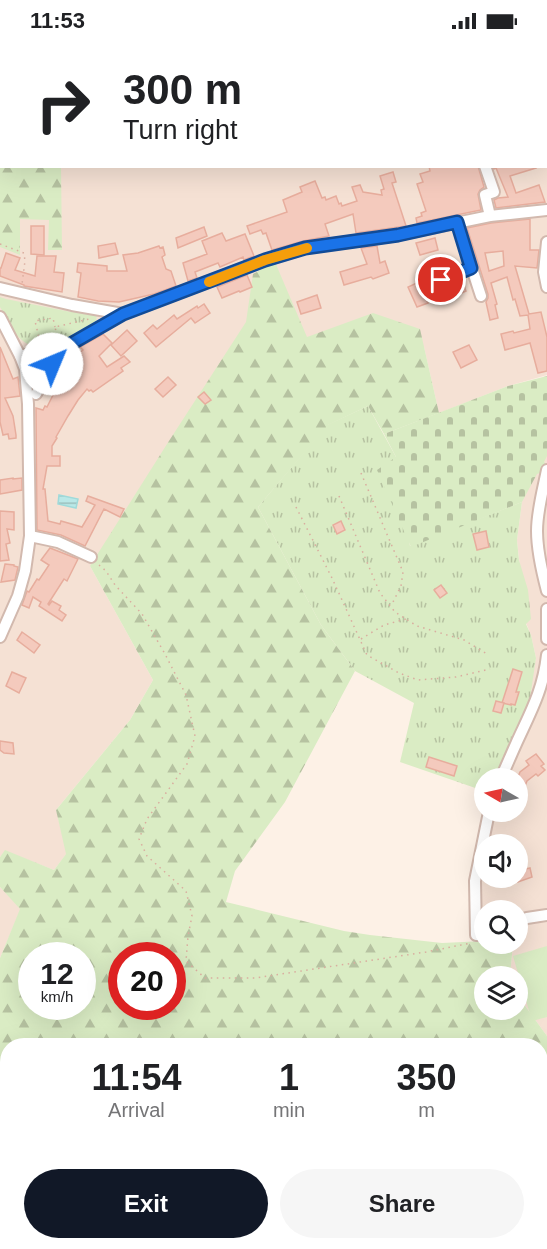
<!DOCTYPE html>
<html lang="en">
<head>
<meta charset="utf-8">
<style>
	body { margin:0; font-family:Helvetica,sans-serif; background:#f6f6f6; color:#202124; height:100vh; display:flex; flex-direction:column; font-size:22px; white-space:nowrap }
	* { box-sizing:border-box; margin:0 }
	p { font-size:20px; color:#757577 }
	.icon { flex:none; width:33px; height:33px; fill:none; stroke:currentColor; stroke-width:2; stroke-linecap:round; stroke-linejoin:round }
	.map { position:relative; flex:1; overflow:hidden }
	.drawer { position:absolute; left:0px; top:996px; width:548px; height:212px; display:flex; flex-direction:column; background:#fff; border-radius:24px 24px 0 0; box-shadow:0 6px 24px #0002 }
	.drawer>* { flex:none }
	.banner { position:absolute; left:0px; top:0px; width:548px; height:126px; box-shadow:0 6px 24px #0002; background:#fff; color:#202124; overflow:hidden }
	.needle { width:39px; rotate:279deg }
	.tools { position:absolute; left:474px; top:726px; display:grid; gap:12px }
	.tools a { display:grid; place-items:center; width:54px; height:54px; border-radius:50%; background:#fff; box-shadow:0 6px 24px #0002; font-size:30px }
	.speed { position:absolute; left:18px; top:900px; display:flex; gap:12px; font-size:30px; font-weight:700; text-align:center }
	.speed>* { display:grid; place-content:center; width:78px; height:78px; border-radius:50%; background:#fff; box-shadow:0 6px 24px #0002; line-height:1 }
	.speed small { font-size:15px; font-weight:400 }
	.speed .limit { border:9px solid #d22; background:#fff; color:#111 }
	.pin { position:absolute; display:grid; place-items:center; width:51px; height:51px; color:#fff; margin:-26px; border:3px solid #fff; border-radius:50%; box-shadow:0 2px 6px #0007 }
	.me { position:absolute; width:66px; margin:-33px; rotate:45deg; stroke-linejoin:round; filter:drop-shadow(0 0 4px #0008) }
	.turn { display:flex; align-items:center; gap:21px; height:126px; padding:0 24px; font-size:27px }
	.turn .icon { width:78px; height:78px; stroke-width:2.5 }
	.turn b { display:block; font-size:42px; line-height:51px }
	.eta { display:flex; justify-content:space-evenly; align-items:center; height:102px; text-align:center }
	.eta b { font-size:36px; font-weight:700; line-height:42px }
	.action { display:flex; gap:12px; margin-top:auto; padding:12px 24px }
	.action a { flex:1; height:69px; border-radius:36px; background:#111827; color:#fff; font-size:24px; font-weight:700; line-height:69px; text-align:center }
	.action a+a { background:#f6f6f6; color:#202124 }
	.status { display:flex; justify-content:space-between; align-items:center; height:42px; padding:0 30px; background:#fff; direction:ltr }
	.status svg { height:16px; fill:currentColor }
	.map>svg:first-child { display:block }
</style>
</head>
<body>
<div class="status"><b>11:53</b><svg viewBox="0 0 49 12"><path d="M0 12V9h3v3zM5 12V6h3v6zM10 12V3h3v9zM15 12V0h3v12zM26 1h20v11H26zM47 4h2v5h-2z"/></svg></div>
<div class="map">
<svg width="547" height="1207" viewBox="0 0 547 1207">
	<defs>
		<pattern id="grass-tufts" width="24" height="20" patternUnits="userSpaceOnUse" patternTransform="scale(1.5)"><rect width="24" height="20" fill="#daecc4"/><path d="M3 7l-1-3M5 7V3M7 7l1-3M15 17l-1-3M17 17v-4M19 17l1-3" fill="none" stroke="#b6c2a1"/></pattern>
		<pattern id="forest-firs" width="22" height="20" patternUnits="userSpaceOnUse" patternTransform="scale(1.5)"><rect width="22" height="20" fill="#daecc4"/><path d="M5 1l3.5 6h-7zM16 11l3.5 6h-7z" fill="#b6c2a1"/></pattern>
		<pattern id="cemetery-stones" width="16" height="16" patternUnits="userSpaceOnUse" patternTransform="scale(1.5)"><rect width="16" height="16" fill="#daecc4"/><path d="M2 7V4a2 2 0 0 1 4 0v3zM10 15v-3a2 2 0 0 1 4 0v3z" fill="#b6c2a1"/></pattern>
		<pattern id="water-rules" width="6" height="5" patternUnits="userSpaceOnUse" patternTransform="scale(1.5)"><rect width="6" height="5" fill="#bae8e7"/><path d="M0 2.5h6" fill="none" stroke="#9cbfbd"/></pattern>
	</defs>
	<rect width="100%" height="100%" fill="#fdf1e6"/>
	<g fill="#f5e1d4" fill-rule="evenodd">
		<path d="M0,0h547v333l-39,11 -69,27 -15,-66 -334,219 63,114 -23,40 -74,90 11,43 -13,17 -49,-19 -5,6zM2,2h544v122h-544z"/>
		<path d="M547,366v628l-29,-40v-20h-8l3,-32h5v-34h-34v31h-8l-7,-47 5,-29 12,-53h32v-34h-21l34,-96 5,-24 -5,-23 -5,-12 -9,-83 5,-38zM484,802h34v34h-34z"/>
		<path d="M0,845l21,21 -21,50z"/>
		<path d="M547,1062v145h-18l-3,-7h14v-109z"/>
	</g>
	<g fill="url(#grass-tufts)">
		<path d="M300,0h102l-4,2h-97z"/>
		<path d="M0,255l6,2 65,13h26l-1,12c-22,14 -59,38 -80,10l-16,-27z"/>
		<path d="M368,364l28,51 14,89 112,-44 -5,38 2,20 9,30 3,29 -5,5 5,11 5,23 -8,54 -31,66h-13v13l-84,-29 14,-59 -59,-32 -34,-46 -63,-118 69,-82z"/>
	</g>
	<g fill="url(#forest-firs)" fill-rule="evenodd">
		<path d="M0,0h228l1,1 -227,1v122l59,1 1,83h-14l1,-30 -29,-1v36l-20,-8z"/>
		<path d="M275,220l32,75 66,-24 47,16 19,84 -55,21 -16,-28 -40,19 -70,82 63,118 34,46 -70,131 -50,69 -9,31 118,29 26,4 72,8 42,-2v3h29l-3,32h-26v34h34v-14l29,40v68l-6,29h-1v-87h-532v196h435l-6,7h-437v-291l20,-49 -20,-22v-30l5,-7 49,20 12,-16 -10,-44 74,-90 23,-40 -63,-114 77,-122 79,-122 7,-48zM32,914h50v50h-50zM122,914h50v50h-50z"/>
	</g>
	<path fill="url(#cemetery-stones)" d="M547,334v80l-3,6 2,2 -3,8 -6,2 -15,28 -111,45 -34,-77 19,-13 -12,-23 124,-48z"/>
	<path fill="#daecc4" d="M547,904v71l-15,4 -19,-65z"/>
	<path fill="url(#water-rules)" stroke="#9fdada" stroke-width="1.5" d="M59,453l19,4 -2,9 -18,-4z"/>
	<g fill="#f4cabd" stroke="#e7ad9d" stroke-width="1.5" fill-rule="evenodd">
		<path d="M429,124h49l6,21 -4,3 -2,4 3,16 -64,13 -1,-5 6,-2 -1,-3 5,-2 -9,-27 6,-2 -3,-8 10,-3z"/>
		<path d="M493,124h42l1,2 -26,8 6,17 23,-8 6,17 -49,6 -2,-8 4,-2 10,-1 -12,-29 -2,1z"/>
		<path d="M393,130l3,10 -4,1 14,43 -50,7 -3,-19 -28,10 4,12 -26,5 -31,9 -6,-17 -3,1 -2,-4 -11,4 -3,-8 40,-14 -4,-12 19,-8 -2,-5 15,-6 7,17 3,-1 1,3 10,-4 3,8 2,-1 1,3 15,-5 -5,-14 8,-2 3,7 19,3 -1,-5 3,-1 -4,-13z"/>
		<path d="M530,177v31h9l-2,18 -22,-2 14,48 12,-2 6,25v34l-9,2 -8,-30 -25,7 -4,-16 12,-3 1,2 16,-4 -2,-14 -8,1 -5,-17 -2,1 -6,-23 -16,6 6,21 -2,1 3,13 -8,2 -4,-18 2,-4v-4l-21,-66 24,-5zM503,209l1,15 -15,5 -4,-18z"/>
		<path d="M31,184h13v29l-13,-1z"/>
		<path d="M204,185l3,9 -29,12 -2,-10z"/>
		<path d="M222,191l4,8 19,-7 9,22 -10,4 -1,-3 -23,10 -2,-4 -23,9 2,6 -9,3 -5,-18 24,-9 -5,-13z"/>
		<path d="M435,196l3,12 -18,5 -4,-12z"/>
		<path d="M115,201l3,11 -19,4 -1,-12z"/>
		<path d="M159,204l1,2 3,-1 2,8 -3,2 4,12 5,2 5,15 -22,8 -35,8 -21,-1 -20,-4 3,-24 -4,-1 1,-9 29,3v5h20l-4,-16 15,-2z"/>
		<path d="M377,204l3,17 5,-2 4,12 -16,6 -2,-2 -27,8 -4,-13 27,-8 -6,-16z"/>
		<path d="M6,211l14,5 -5,12 20,6 2,-20h19l-2,16 10,1 -2,19 -38,-6v-1l-24,-9v-8h1z"/>
		<path d="M247,233l5,12 -12,5 -1,-1 -17,7 -5,-11z"/>
		<path d="M462,238l4,11 -21,9 -4,-11z"/>
		<path d="M419,240v8l5,4 4,9 -11,4 -9,-20z"/>
		<path d="M317,253l4,13 -20,6 -4,-12z"/>
		<path d="M204,262l6,9 -15,10 -4,-5 -35,29 -12,-14 9,-8 4,4 17,-14 3,4 20,-13 1,2z"/>
		<path d="M127,288l10,11 -16,15 -10,-11z"/>
		<path d="M103,292l9,9 -13,13 8,11 17,-11 6,6 -9,6 2,3 -30,21 -2,-2 -2,1 -2,-2 -9,11 -10,16 -12,21 1,1 -5,8v10h8v10h-13l-4,23h2l3,32 12,3 1,-3 21,6 13,-22 -9,-4 2,-5 36,13 -4,8 -16,-8 -19,37 -24,-11 -24,-5 -1,-122 7,2 2,-4 2,1 9,-18 -6,-5 7,-14 6,-8 2,2 18,-14 -3,-3z"/>
		<path d="M469,303l8,15 -16,8 -8,-16z"/>
		<path d="M0,305l13,32 5,-2 2,19 -15,2 8,18 3,19v3l-7,1 -1,-5 -5,1 -3,-13z"/>
		<path d="M168,335l8,8 -13,12 -8,-8z"/>
		<path d="M204,350l7,8 -6,4 -7,-7z"/>
		<path d="M13,436v1l9,-1v12l-22,4v-14z"/>
		<path d="M0,469l14,1v18l-7,-1 3,14 -4,1 3,16 -9,1z"/>
		<path d="M341,479l4,9 -8,4 -4,-9z"/>
		<path d="M486,489l3,16 -12,3 -4,-16z"/>
		<path d="M50,506l28,11 -11,22 -3,-2 -16,25 1,1 3,-4 9,5 -2,4 7,5 -4,6 -23,-15 2,-4 -8,-5 -4,11 -7,-3 5,-14 2,1 8,-13 2,1 10,-15 -8,-5z"/>
		<path d="M5,522l9,1v1l4,1 -3,13 -14,2z"/>
		<path d="M441,543l6,8 -7,5 -6,-8z"/>
		<path d="M22,590l18,13 -6,8 -17,-13z"/>
		<path d="M513,627l9,3 -6,20h3l-4,13 -4,-1v1l-9,-2z"/>
		<path d="M12,630l14,6 -7,15 -13,-7z"/>
		<path d="M496,659l8,2 -3,10 -8,-2z"/>
		<path d="M0,699l13,2 1,11 -10,-1 -4,-3z"/>
		<path d="M536,712l8,10 -3,2 4,4 -7,6 -2,-2 -9,7 -2,5 -7,-3v-6l2,-5 9,-7 -3,-4z"/>
		<path d="M429,715l28,9 -3,10 -28,-9z"/>
		<path d="M530,826l2,9 -14,5v-11z"/>
	</g>
	<g fill="none" stroke-linecap="round" stroke-linejoin="round">
		<defs>
			<g id="minor">
				<path d="M485,124l9,26 -9,3 5,21"/>
				<path d="M457,180l24,74"/>
				<path d="M547,200l-3,30 3,15"/>
				<path d="M426,245l45,-19"/>
				<path d="M0,246l72,17 51,9"/>
				<path d="M0,275l20,39 5,13 3,35 2,132 -5,35 -7,25 -18,41"/>
				<path d="M20,314l49,-11 54,-31 142,-54 40,-12 93,-13 92,-19 57,-6"/>
				<path d="M36,352l16,-30 17,-19"/>
				<path d="M547,428c-4,20 -10,41 -10,61 0,20 5,41 10,60"/>
				<path d="M30,494l28,6 33,15"/>
				<path d="M547,567v30"/>
				<path d="M501,736c5,-11 10,-23 15,-34 14,-31 27,-53 31,-89"/>
				<path d="M518,879l9,-3 20,-3"/>
				<path d="M484,893h-8l-1,-54 14,-69"/>
			</g>
		</defs>
		<use href="#minor" stroke="#d2b9ae" stroke-width="14"/>
		<g stroke="#d9ad9f" stroke-width="1.5" stroke-dasharray="1.5 4.5" stroke-linecap="butt">
			<path d="M0,202l24,9 1,8 -3,23"/>
			<path d="M57,294l-2,-9 34,-8"/>
			<path d="M40,300l-5,-21 18,-3 2,9"/>
			<path d="M361,431l42,99 -2,14 -10,20"/>
			<path d="M339,454l41,97 15,19 22,14 47,14 23,14"/>
			<path d="M296,465l36,71 35,77 32,18 19,7 38,-3 34,-8"/>
			<path d="M99,523l7,6 9,14 27,29 23,40 21,41 9,41 -8,28 -40,55 -8,20 8,17 39,35 6,25 -4,20 -2,25 19,17h50l171,-26 45,-9"/>
			<path d="M361,597l23,-14 22,-6"/>
		</g>
		<use href="#minor" stroke="#fff" stroke-width="10"/>
	</g>
	<g fill="none" stroke-linecap="round" stroke-linejoin="round">
		<defs>
			<path id="route" d="M52,322l17,-19 54,-31 142,-54 40,-12 93,-13 59,-13 14,46 -30,12"/>
		</defs>
		<use href="#route" stroke="#114b97" stroke-width="15"/>
		<use href="#route" stroke="#1a73e8" stroke-width="10"/>
		<path stroke="#f59e0b" stroke-width="10" d="M209,240l56,-22 42,-12"/>
	</g>
</svg>
<div class="tools">
<a><svg class="needle" viewBox="-14 -14 28 28"><path d="M0-13l5 13h-10z" fill="#e53935"/><path d="M0 13l5-13h-10z" fill="#757577"/></svg></a>
<a><svg class="icon" aria-label="sound" viewBox="0 0 24 24"><path d="M4 9h4l5-4v14l-5-4H4zM17 9q2 3 0 6"/></svg></a>
<a><svg class="icon" aria-label="search" viewBox="0 0 24 24"><circle cx="10" cy="10" r="6"/><path d="M15 15l6 6"/></svg></a>
<a><svg class="icon" aria-label="layers" viewBox="0 0 24 24"><path d="M12 4l9 5-9 5-9-5zM3 14l9 5 9-5"/></svg></a>
</div>
<div class="speed"><div>12<small>km/h</small></div><div class="limit">20</div></div>
<div class="pin" style="left:441px;top:238px;background:#d93025"><svg class="icon" aria-label="arrive" viewBox="0 0 24 24"><path d="M6 21V4h12l-3 4 3 4H6"/></svg></div>
<svg class="me" style="left:52px;top:322px" viewBox="-20 -20 40 40"><circle r="19" fill="#fff"/><path d="M0-13L10 11 0 6-10 11z" fill="#1a73e8"/></svg>
<div class="banner">
<div class="turn"><svg class="icon" aria-label="right" viewBox="0 0 24 24"><path d="M7 20v-9h11M14 6l5 5-5 5"/></svg><div><b>300 m</b>Turn right</div></div>
</div>
<section class="drawer">
<div class="eta">
<div><b>11:54</b><p>Arrival</p></div>
<div><b>1</b><p>min</p></div>
<div><b>350</b><p>m</p></div>
</div>
<div class="action"><a>Exit</a><a>Share</a></div>
</section>
</div>
</body>
</html>
